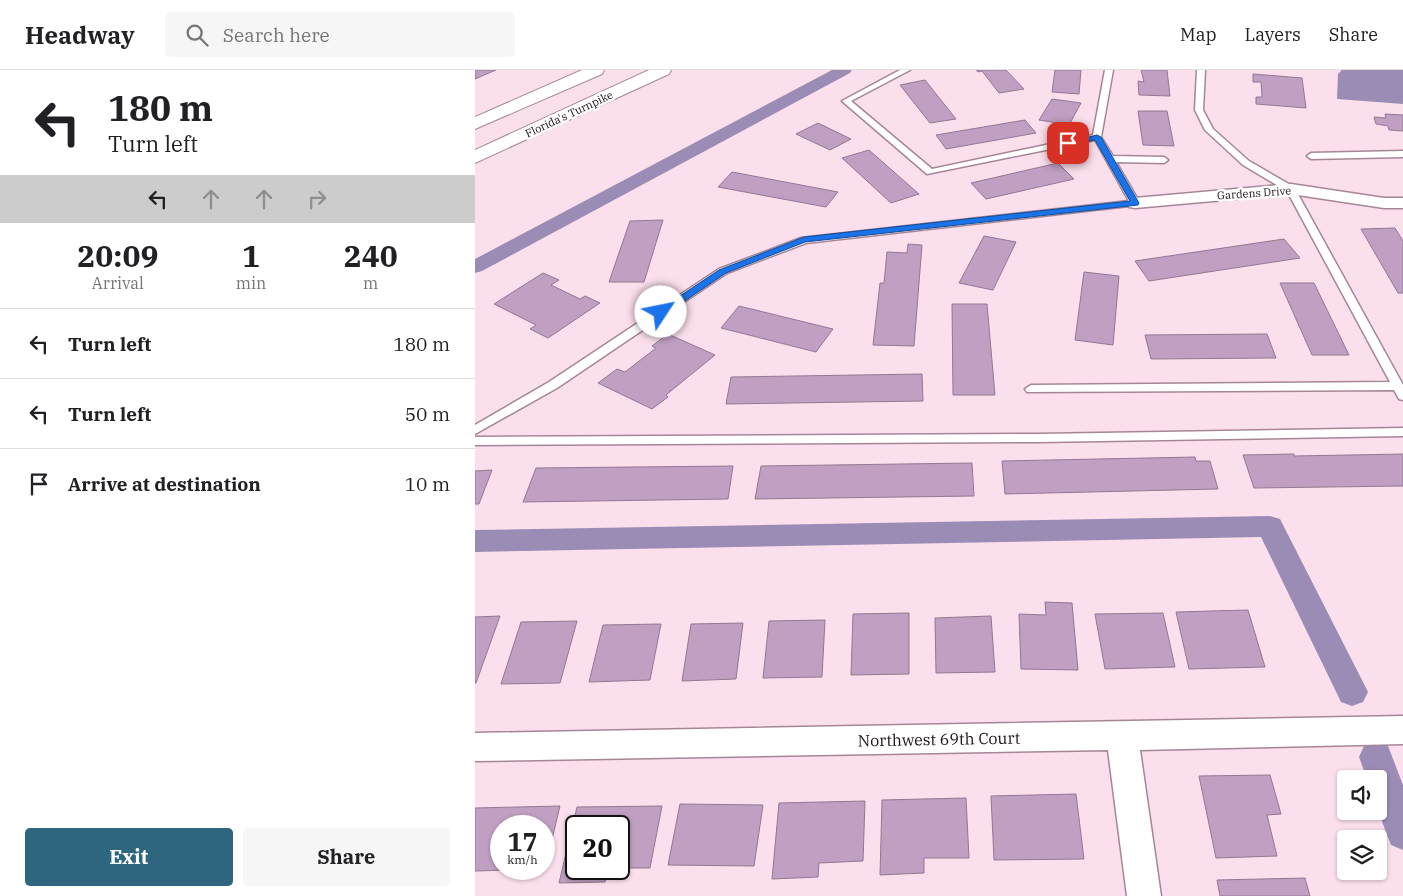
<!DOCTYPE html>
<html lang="en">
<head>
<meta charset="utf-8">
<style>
	body { margin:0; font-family:"IBM Plex Serif",serif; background:#f6f6f6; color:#202124; height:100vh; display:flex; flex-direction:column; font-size:19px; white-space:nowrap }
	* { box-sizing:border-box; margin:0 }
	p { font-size:16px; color:#757577 }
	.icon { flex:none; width:28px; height:28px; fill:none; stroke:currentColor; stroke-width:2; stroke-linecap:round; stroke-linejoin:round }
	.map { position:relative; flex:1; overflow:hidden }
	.sheet { display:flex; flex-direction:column; background:#fff; width:475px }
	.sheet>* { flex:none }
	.guide { background:#fff; color:#202124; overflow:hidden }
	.tools { position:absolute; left:862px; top:700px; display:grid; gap:10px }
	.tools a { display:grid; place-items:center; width:50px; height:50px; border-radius:5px; background:#fff; box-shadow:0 1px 4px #0004; font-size:25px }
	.speed { position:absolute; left:15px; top:745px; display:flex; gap:10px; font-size:25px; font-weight:700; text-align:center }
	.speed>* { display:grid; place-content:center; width:65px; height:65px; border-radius:50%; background:#fff; box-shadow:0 1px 4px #0004; line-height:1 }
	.speed small { font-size:12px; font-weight:400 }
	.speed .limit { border:2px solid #111; border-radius:8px; background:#fff; color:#111 }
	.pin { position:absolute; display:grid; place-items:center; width:42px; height:42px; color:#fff; margin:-21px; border-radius:10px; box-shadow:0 2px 8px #0006 }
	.me { position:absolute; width:55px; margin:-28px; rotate:56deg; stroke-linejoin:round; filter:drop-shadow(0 0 4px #0008) }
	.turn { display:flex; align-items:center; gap:18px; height:105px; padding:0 25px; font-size:22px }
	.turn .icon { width:65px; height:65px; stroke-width:2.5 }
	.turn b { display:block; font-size:35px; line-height:42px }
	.lanes { display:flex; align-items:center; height:48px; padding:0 25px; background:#0003; justify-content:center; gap:25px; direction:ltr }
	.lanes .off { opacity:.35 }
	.eta { display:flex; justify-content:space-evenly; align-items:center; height:85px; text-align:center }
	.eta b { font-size:30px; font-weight:800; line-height:35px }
	.action { display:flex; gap:10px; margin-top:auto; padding:10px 25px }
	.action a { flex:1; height:58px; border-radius:5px; background:#2e6680; color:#fff; font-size:20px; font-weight:800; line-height:58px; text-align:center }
	.action a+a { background:#f6f6f6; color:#202124 }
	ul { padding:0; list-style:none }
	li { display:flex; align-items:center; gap:15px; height:70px; padding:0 25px; border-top:1px solid #e0e0e0 }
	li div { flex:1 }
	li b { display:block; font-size:19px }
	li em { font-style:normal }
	header { display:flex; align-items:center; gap:30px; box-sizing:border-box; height:70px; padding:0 25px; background:#fff; border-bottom:1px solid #e0e0e0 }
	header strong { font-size:24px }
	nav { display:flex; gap:28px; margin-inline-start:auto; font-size:18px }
	.search { width:350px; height:45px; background:#f6f6f6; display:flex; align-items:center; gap:12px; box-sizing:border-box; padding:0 18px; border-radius:5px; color:#757577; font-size:19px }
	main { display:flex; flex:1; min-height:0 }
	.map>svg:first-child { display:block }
</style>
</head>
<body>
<header>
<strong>Headway</strong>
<div class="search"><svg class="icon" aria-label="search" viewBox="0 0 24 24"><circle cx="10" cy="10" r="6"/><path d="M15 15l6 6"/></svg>Search here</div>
<nav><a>Map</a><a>Layers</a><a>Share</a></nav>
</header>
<main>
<section class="sheet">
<div class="guide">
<div class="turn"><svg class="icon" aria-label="left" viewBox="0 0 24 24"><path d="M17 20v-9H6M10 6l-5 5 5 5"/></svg><div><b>180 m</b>Turn left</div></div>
<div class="lanes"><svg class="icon" aria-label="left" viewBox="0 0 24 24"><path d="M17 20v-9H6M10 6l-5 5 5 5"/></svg><svg class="icon off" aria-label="ahead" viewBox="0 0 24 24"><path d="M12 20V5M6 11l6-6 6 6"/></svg><svg class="icon off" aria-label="ahead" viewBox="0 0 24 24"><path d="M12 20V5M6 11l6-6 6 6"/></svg><svg class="icon off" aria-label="right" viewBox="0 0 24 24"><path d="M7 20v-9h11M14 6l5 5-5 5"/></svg></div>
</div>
<div class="eta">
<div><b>20:09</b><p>Arrival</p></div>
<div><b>1</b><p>min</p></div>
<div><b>240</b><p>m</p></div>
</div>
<ul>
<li><svg class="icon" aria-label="left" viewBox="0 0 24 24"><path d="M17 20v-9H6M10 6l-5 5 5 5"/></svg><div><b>Turn left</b></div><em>180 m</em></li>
<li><svg class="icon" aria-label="left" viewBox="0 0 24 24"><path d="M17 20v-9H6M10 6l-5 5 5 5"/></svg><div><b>Turn left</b></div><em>50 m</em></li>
<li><svg class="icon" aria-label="arrive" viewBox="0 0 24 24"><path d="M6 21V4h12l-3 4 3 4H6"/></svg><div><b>Arrive at destination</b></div><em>10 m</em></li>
</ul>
<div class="action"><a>Exit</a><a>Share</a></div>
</section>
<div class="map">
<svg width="928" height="826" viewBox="0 0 928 826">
	<rect width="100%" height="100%" fill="#fbdfec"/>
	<path fill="#9b8cb5" d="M867,0h61v34l-66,-5 1,-25z"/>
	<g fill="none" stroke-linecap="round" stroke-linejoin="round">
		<g fill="#9b8cb5" fill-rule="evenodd">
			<path d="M357,0h20l-2,3 -368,198 -7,2v-14z"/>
			<path d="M795,446l10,3 83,163 5,10 -5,10 -11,4 -11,-4 -80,-165 -786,15v-22z"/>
			<path d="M901,672l12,4 15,39v65l-12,-5 -13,-34 1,-32h-12l-8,-22 5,-11z"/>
		</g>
	</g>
	<g fill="#c09fc2" stroke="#907992" fill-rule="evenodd">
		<path d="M0,0h21l-21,9z"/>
		<path d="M501,0h30l18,19 -25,4 -17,-22 -4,1z"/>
		<path d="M580,0h26l-2,24 -27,-2z"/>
		<path d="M666,0h26l3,26 -31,-1 -1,-14 6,1z"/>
		<path d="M778,4l49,4 4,30 -50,-4v-7h6l-1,-15h-8z"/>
		<path d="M450,10l31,39 -26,4 -30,-38z"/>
		<path d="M577,29l29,4 -12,22 -30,-5z"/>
		<path d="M663,41h29l7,35 -31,-1z"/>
		<path d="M910,44l18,1v16l-14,-1 -1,-4 -12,-2 -2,-7 12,1z"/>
		<path d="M550,50l11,13 -90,16 -10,-14z"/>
		<path d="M343,53l33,16 -21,11 -34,-16z"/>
		<path d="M394,80l50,44 -28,9 -49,-45z"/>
		<path d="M583,93l16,16 -88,20 -15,-16z"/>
		<path d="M257,102l106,20 -12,15 -108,-20z"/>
		<path d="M188,150l-19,62h-35l21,-61z"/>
		<path d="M920,158l8,13v52h-5l-37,-64z"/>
		<path d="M509,166l32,6 -23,48 -34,-7z"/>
		<path d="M809,169l16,19 -151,23 -14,-20z"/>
		<path d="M433,174l14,1 -8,101 -41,-1 7,-62h4l3,-31 20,1z"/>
		<path d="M609,202l35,4 -6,69 -38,-5z"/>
		<path d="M68,203l16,7 -8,5 29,14 5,-3 15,7 -52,35 -18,-9 6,-4 -42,-21z"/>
		<path d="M805,213h34l35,72h-37z"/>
		<path d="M477,234h35l8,91h-42z"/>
		<path d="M264,236l94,23 -17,23 -95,-24z"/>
		<path d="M193,264l47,21 -49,40 2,2 -16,12 -54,-26 19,-14 8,3 31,-24 -4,-2z"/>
		<path d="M792,264l9,24 -125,1 -6,-24z"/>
		<path d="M447,304l1,27 -197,3 5,-27z"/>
		<path d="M819,384v2l109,-2v32l-149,2 -11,-33z"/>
		<path d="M720,387l1,4h14l8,28 -213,5 -3,-33z"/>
		<path d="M497,393l2,33 -219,3 6,-33z"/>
		<path d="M258,396l-5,33 -205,3 13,-34z"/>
		<path d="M17,400l-13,34h-4v-33z"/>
		<path d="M570,532l27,1 6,67 -57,-1 -2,-55 27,1z"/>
		<path d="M773,540l17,57 -76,2 -13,-57z"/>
		<path d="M434,543v61l-58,1 2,-61z"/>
		<path d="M688,543l12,54 -70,2 -10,-55z"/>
		<path d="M25,546l-24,67h-1v-66z"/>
		<path d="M516,546l4,56 -59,1 -1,-55z"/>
		<path d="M350,550l-3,57 -59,1 6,-57z"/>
		<path d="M102,551l-17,62 -59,1 20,-62z"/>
		<path d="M268,553l-7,56 -54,2 9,-57z"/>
		<path d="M186,554l-11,56 -61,2 14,-57z"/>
		<path d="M795,705l11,39 -14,1 10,41 -61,2 -17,-82z"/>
		<path d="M601,724l8,65 -90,1 -3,-64z"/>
		<path d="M491,728l3,60h-45v15l-44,2 2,-75z"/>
		<path d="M390,731l-2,60 -44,2 -1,14 -46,2 7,-76z"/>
		<path d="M205,734l83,1 -9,61 -86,-1z"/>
		<path d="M85,736l-15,63 -70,2v-63zM26,756h43v43h-43z"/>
		<path d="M187,736l-12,62h-31v-42h-43v43h32l-3,13 -46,1 18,-76z"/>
		<path d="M830,808l5,18h-90l-3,-16z"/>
	</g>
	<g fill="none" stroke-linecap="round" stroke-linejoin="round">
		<defs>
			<g id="service">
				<path d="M425,0h10l-59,31 81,68 161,-34 12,-65h8l-12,67 12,19 51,1 4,3 -4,3 -48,-1 24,41 -2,2 -332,38 -79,30 -170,115 -82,46v-9l74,-43 170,-113 82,-31 328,-37 -34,-61 -168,34 -85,-73z"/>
				<path d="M722,0h8l-2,40 10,19 36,32 45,26 109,198v15l-4,-1 -5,-9 -367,2 -2,-3 6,-4 359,-3 -103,-191 -44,-26 -38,-35 -10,-20z"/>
				<path d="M928,81v6l-92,2 -4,-3 4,-3z"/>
				<path d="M928,358v8l-365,6 -563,3v-8l563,-3z"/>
			</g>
			<g id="minor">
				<path d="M816,114l93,14h19v10h-19l-93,-14 -156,14 -6,-1 -3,-4 3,-4 6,-1z"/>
				<path d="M928,646v28l-263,6 21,146h-34l-19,-146 -633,11v-28z"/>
			</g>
			<g id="motorway">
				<path d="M107,0h22l-2,4 -127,55v-12z"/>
				<path d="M174,0h22l-2,4 -194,89v-13z"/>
			</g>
		</defs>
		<use href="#service" stroke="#a68696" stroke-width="3"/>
		<use href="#minor" stroke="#a68696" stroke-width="3"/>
		<use href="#motorway" stroke="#a68696" stroke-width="2"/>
		<use href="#service" fill="#fff" fill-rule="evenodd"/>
		<use href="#minor" fill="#fff" fill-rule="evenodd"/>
		<use href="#motorway" fill="#fff" fill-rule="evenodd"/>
	</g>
	<path fill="#1a73e8" stroke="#114b97" d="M622,65l4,2 38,66 -1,2 -333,37 -79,31 -62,42h-3l-5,-3 63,-42 85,-33 326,-36 -35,-61 -27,5 -4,-2z"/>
	<g text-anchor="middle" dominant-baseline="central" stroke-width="5" stroke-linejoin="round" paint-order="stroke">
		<g font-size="11" fill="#1c1016" stroke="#fff">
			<text transform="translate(94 44) rotate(-25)">Florida's Turnpike</text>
			<text transform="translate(779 123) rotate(-4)">Gardens Drive</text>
		</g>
		<g font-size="16" fill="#1c1016" stroke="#fff">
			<text transform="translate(464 669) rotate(-1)">Northwest 69th Court</text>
		</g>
	</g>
</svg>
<div class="tools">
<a><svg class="icon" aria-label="sound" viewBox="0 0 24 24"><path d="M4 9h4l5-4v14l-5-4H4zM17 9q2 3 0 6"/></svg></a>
<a><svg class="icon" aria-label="layers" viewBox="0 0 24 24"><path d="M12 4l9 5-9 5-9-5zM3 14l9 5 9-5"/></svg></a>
</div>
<div class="speed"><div>17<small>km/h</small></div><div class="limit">20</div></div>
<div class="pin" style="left:593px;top:73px;background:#d93025"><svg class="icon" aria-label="arrive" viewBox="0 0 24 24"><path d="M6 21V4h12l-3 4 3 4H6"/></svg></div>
<svg class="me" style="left:186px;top:242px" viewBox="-20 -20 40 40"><circle r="19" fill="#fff"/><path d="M0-13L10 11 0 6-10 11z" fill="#1a73e8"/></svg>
</div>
</main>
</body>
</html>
